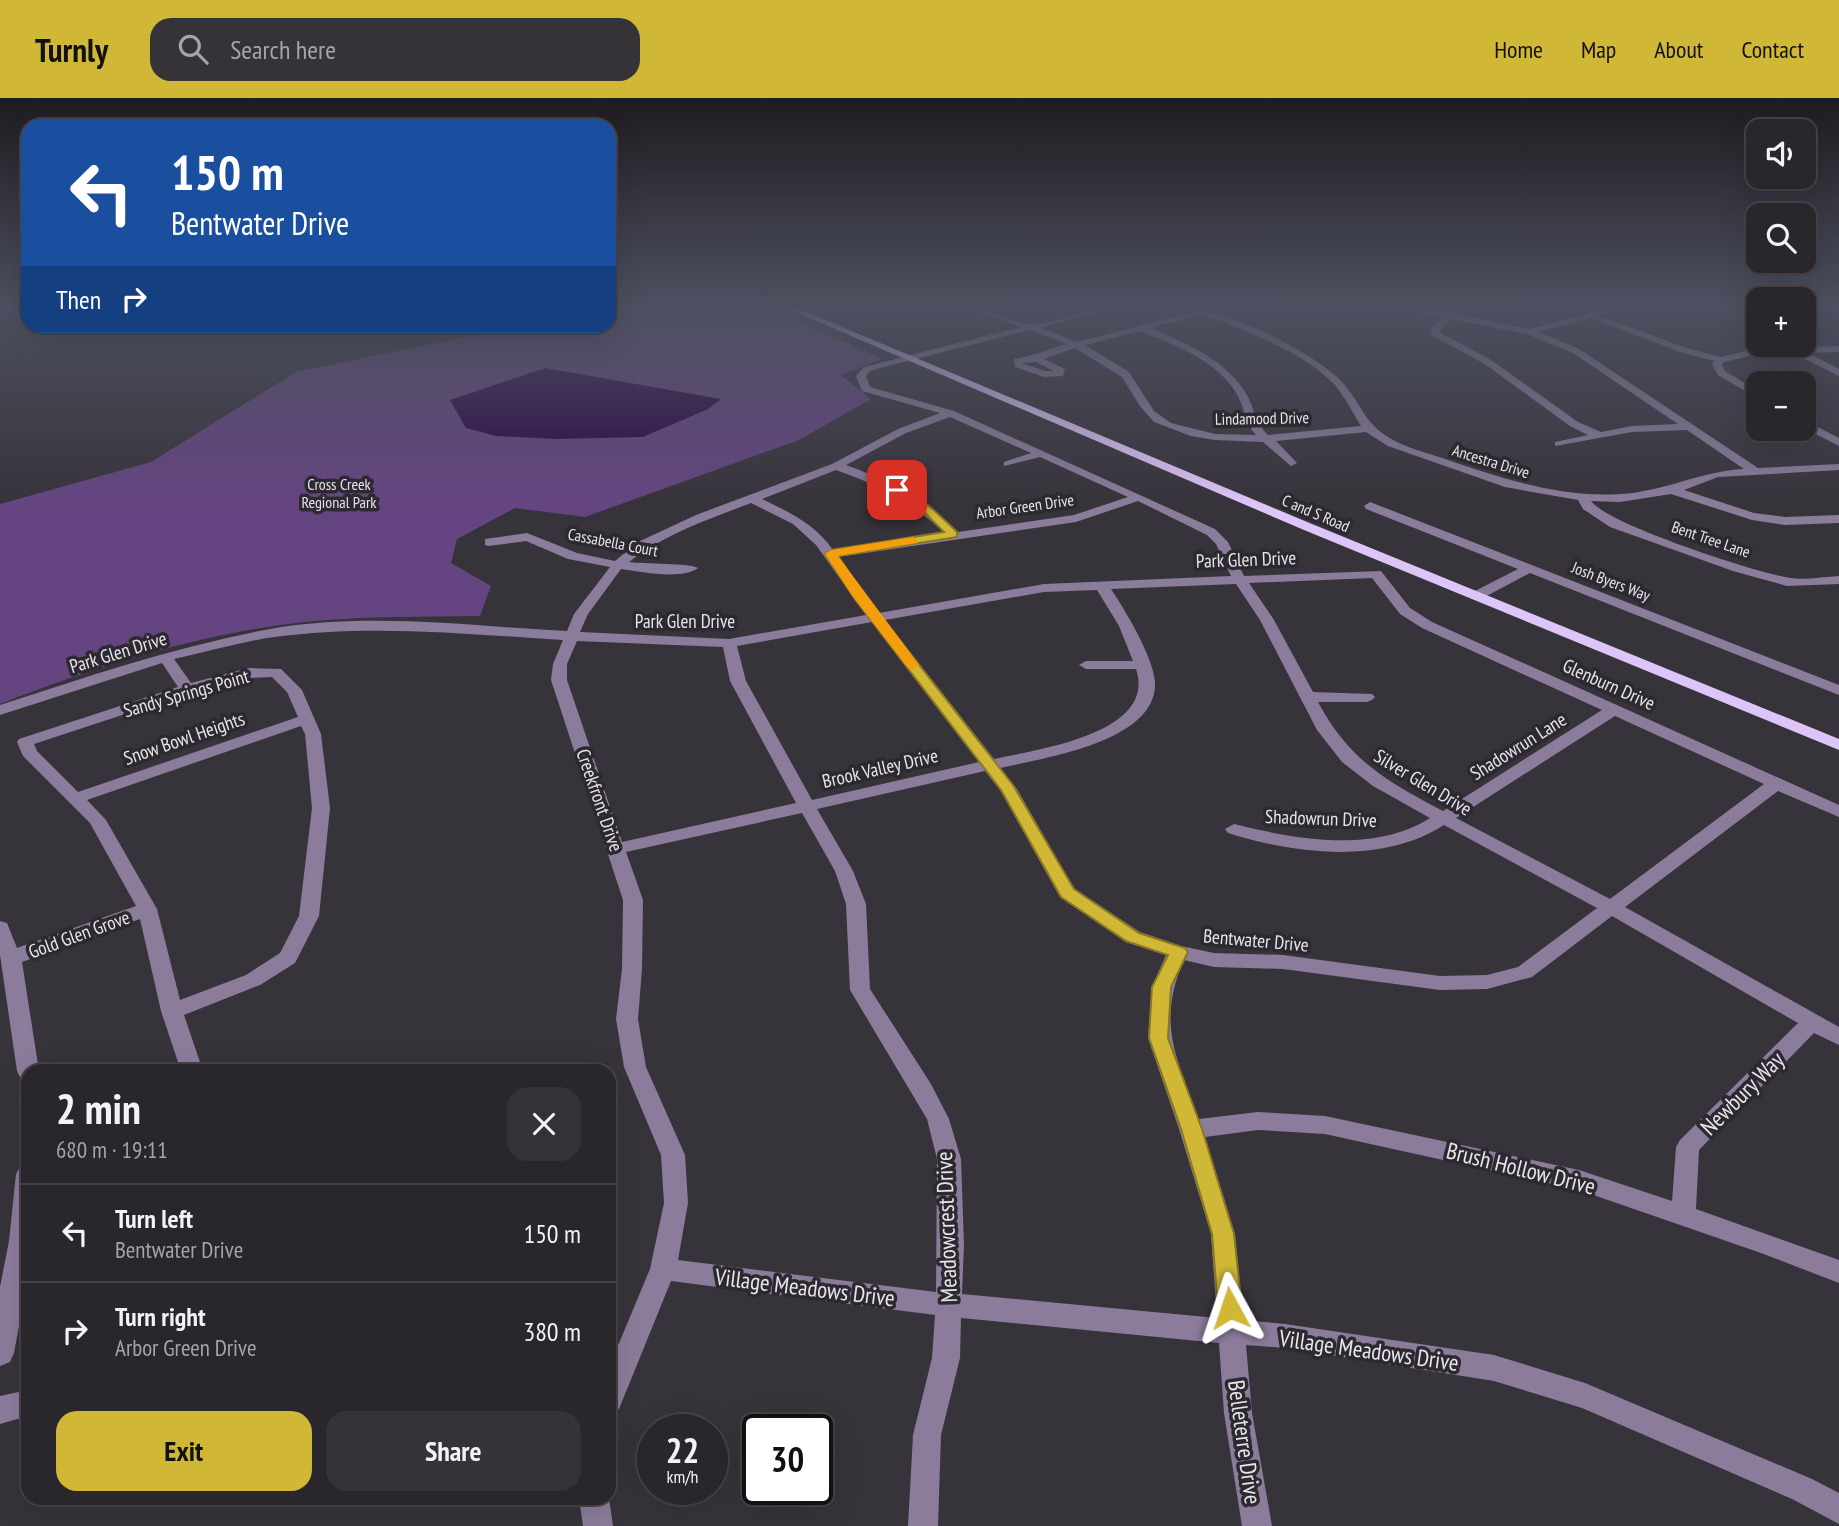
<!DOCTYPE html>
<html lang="en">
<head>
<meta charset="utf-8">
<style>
	body { margin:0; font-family:"PT Sans Narrow",sans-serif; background:#353238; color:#f1f3f6; height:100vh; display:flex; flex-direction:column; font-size:26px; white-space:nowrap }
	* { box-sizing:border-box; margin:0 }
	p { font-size:23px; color:#a5a5a9 }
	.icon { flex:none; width:38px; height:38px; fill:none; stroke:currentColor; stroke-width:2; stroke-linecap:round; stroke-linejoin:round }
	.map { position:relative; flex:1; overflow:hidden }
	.details { position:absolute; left:21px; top:966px; width:595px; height:441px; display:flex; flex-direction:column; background:#29262c; border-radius:21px; box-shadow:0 7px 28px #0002,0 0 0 2px #454348 }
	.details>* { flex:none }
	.banner { position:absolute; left:21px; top:21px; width:595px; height:214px; border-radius:21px; box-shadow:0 7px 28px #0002,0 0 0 2px #454348; background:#1a4fa0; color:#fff; overflow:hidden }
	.tools { position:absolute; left:1746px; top:21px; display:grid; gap:14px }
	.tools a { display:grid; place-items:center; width:70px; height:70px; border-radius:14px; background:#29262c; box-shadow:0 7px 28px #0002,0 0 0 2px #454348; font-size:35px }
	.speed { position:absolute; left:637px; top:1316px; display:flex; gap:14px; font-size:35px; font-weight:700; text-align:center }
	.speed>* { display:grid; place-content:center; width:91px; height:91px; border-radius:50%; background:#29262c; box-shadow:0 7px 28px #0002,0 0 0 2px #454348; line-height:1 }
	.speed small { font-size:18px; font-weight:400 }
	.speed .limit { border:4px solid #111; border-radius:10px; background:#fff; color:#111 }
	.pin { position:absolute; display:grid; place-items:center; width:60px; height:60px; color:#fff; margin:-30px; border-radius:14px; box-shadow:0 4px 10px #0006 }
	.me { position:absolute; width:77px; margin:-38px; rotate:355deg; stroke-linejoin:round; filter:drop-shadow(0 0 5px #0008) }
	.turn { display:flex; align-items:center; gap:24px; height:147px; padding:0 35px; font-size:32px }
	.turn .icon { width:91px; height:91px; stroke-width:2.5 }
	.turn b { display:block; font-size:49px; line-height:60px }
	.then { display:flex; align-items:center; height:66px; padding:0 35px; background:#0003; gap:14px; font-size:26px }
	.round { display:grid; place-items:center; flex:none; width:74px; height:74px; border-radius:21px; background:#353238 }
	.summary { display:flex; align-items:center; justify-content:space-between; height:119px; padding:0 35px }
	h1 { font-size:42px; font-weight:700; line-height:52px }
	.primary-button { display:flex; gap:14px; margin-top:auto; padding:14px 35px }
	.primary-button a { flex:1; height:80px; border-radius:21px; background:#d1b736; color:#111; font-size:28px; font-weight:700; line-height:80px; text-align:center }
	.primary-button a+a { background:#353238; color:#f1f3f6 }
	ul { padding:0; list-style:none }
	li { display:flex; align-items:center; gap:21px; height:98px; padding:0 35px; border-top:2px solid #454348 }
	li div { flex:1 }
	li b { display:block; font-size:26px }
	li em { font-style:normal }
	header { display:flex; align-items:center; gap:42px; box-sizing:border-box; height:98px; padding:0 35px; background:#d1b736; color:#111 }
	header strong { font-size:33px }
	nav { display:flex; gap:38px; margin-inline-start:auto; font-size:24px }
	.search { width:490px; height:63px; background:#353238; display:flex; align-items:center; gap:18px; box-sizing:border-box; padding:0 24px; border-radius:21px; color:#a5a5a9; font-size:26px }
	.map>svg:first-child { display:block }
</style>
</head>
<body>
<header>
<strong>Turnly</strong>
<div class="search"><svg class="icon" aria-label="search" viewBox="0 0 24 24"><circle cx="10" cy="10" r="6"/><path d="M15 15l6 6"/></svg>Search here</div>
<nav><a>Home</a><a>Map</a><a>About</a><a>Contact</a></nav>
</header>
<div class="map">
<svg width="1839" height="1428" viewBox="0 0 1839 1428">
	<rect width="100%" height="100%" fill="#37333b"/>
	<path fill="#654581" d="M619,207h144l119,54 -41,16 30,24 -72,41 -214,77 -70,-9 -58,31 -6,24 40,23 -11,30c-54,1 -111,0 -165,5 -108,10 -215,44 -315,83v-200l151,-42 145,-90 223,-46h90v-19z"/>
	<path fill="#2d0645" d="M545,270l176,31 -13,10 -65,28 -87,2 -60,-3 -30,-8 -16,-28z"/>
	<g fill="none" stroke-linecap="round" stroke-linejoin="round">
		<g fill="#8b7c9b" fill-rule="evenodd">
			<path d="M960,207c25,0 53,20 73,19 31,-1 59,-19 90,-19l-83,23 37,14 116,-30 -15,-7c39,0 139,48 165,78 20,23 21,42 52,58 15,8 33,12 50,18 55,19 115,39 175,35 43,-2 81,-23 124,-25l-57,-39 -55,2 -77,14v-4l33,-7 -18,-9 -85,-62 -54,-29 1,-8 10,-10 -67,-12h21l51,8 10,-8h9l-10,9 74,15 90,-24h14l-34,11 86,32 35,9 28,-7 90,-4v6l-31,1 31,16v7l-44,-22 -46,2 -25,6 -2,2 3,7 34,21v7l-41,-24 -6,-11 2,-3 -34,-9 -89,-34 -52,14 40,17 179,119 81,-4v6l-121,7 -34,13 70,23 31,4 54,-2v8l-54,2 -33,-5 -81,-26 -51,8 -29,-1c16,23 161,70 194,76 17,4 37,0 54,-1v8l-52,2 -54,-15 -123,-44 -27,-18 -5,-9 -73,-13 -117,-41 -22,-14 -90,9 21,22 -6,3 -28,-24 -48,-2 -24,-4 -37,-14 -14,-16 -18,-29 -47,-29 -31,11 21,10 -2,7 -19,1 -29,-10 -1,-8c19,-3 34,-10 53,-15l-37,-14 -146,37 -14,4 -4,5 4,11 84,24 261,118 13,13 16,34 137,-5 29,37 22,14 407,183v12l-61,-26 -153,116 214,120v18l-25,-12 -115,117 -3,59 143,51v23l-78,-30 -182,-63 -254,-56 -67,-4 -53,7 30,97 8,86 42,4 209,31 91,28 227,96 27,14v31l-47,-25 -210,-91 -88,-27 -209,-33 -39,-3 6,68 20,113h-30l-18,-113 -5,-70 -258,-25 -1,40 -19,77 -3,91h-30l5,-91 19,-77 3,-43 -264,-34 -52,128 -10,4v-46l41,-98 14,-66 -3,-48 -37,-88 -8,-48 6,-50 1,-69 -72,-220 2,-16 10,-24c-96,-6 -193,-16 -289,-3 -34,5 -67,15 -100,22l17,24 58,-15 32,1 21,21 19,44 9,74 -11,108 -24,47 -35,22 -76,30 19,56h-22l-20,-60 -21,-92 -118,43 17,109h-11v8l-8,-2 -3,-6 -17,-116v-34l7,2 10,25 119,-42 -46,-83 -67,-67 -6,-14 2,-3 159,-52 -16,-24 -162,52v-10c89,-29 178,-59 270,-76 97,-17 199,-3 297,2l7,-17 36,-47 -42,-8 -42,-18 -37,5 -4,-1v-6l42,-6 50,20 38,8 23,-19 58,-27 136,-51 66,-35 42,-16 -78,-22 -6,-15 8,-9 157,-40zM1202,217c43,15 101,36 133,70 10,12 18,28 26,41l-93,9c-13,-12 -13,-24 -20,-38 -20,-37 -62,-54 -98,-69zM1451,221l76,15 46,19 105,71 -46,2 -31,6 -23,-10 -87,-62 -52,-28zM1140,233c35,14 79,30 98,65 7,14 7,27 18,39l-41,-1 -44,-11 -17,-12 -25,-39 -44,-27zM1036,264l18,9h-9l-23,-8zM950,319l81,36 -27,9v4l36,-9 88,40 -54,18 -116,17c-33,-32 -70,-52 -112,-67l60,-32zM836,372c41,14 77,33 109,63l-112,17c-18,-26 -44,-38 -71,-51zM1138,403l69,34 9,9 15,32 -187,8 -165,29 -41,-56 238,-35zM751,405l42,21 23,21 50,70 -137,24 -149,-7 8,-18 33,-45c20,3 61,11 77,-1 -6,-5 -56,-4 -69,-6 36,-28 80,-43 122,-59zM1372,480l28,36 22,14 180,82 -159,101c-57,-30 -94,-51 -125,-109h49l5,-2 3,-3 -3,-3 -59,-2 -39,-72 -25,-37zM1236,486l24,36 57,110 25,32 31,24 57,32c-57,36 -135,21 -196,6l-9,5 3,4c66,21 154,32 216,-8l153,83 -79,59 -31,8 -47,1 -157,-21 -69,-2 -33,-7 -41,-14 -66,-43 -57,-100 -17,-21c43,-10 158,-26 155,-86 -2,-26 -30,-72 -44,-93zM1097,492l22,36 14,35h-47l-7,4 7,4h50c22,65 -101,81 -142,90l-109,-139 159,-28zM872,524l107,140 -167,38 -66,-119 -9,-35zM577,543l146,6 7,34 66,122 -174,39 -55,-162v-16zM272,579l15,15 11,25 -220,75 -41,-41 -3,-7 158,-52 57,-14zM1615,618l149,68 -154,115 -154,-81zM301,628l4,8 7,74 -13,108 -19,37 -34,22 -66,25 -23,-91 -51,-89 -19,-20zM985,673l15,19 60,107 66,45 40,13 -14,32 -4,51 31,91 32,105 6,84 -255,-24 2,-49 -3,-86 -12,-40 -18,-35 -61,-95 -4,-85 -13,-33 -36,-62zM802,715l33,58 11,33 4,86 77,129 10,40 -1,133 -258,-32 10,-57 -3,-48 -39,-88 -8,-48 4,-50 1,-69 -17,-48zM1612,818l186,107 -118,117 -4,7 -4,54 -93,-31 -254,-54 -67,-4 -59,7c-22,-61 -43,-95 -15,-159l30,7 69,2 157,21 47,-1 45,-12z"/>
			<path d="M1804,322l35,18v8l-35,-18z"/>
			<path d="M1370,404l469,183v10l-309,-122 -49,26h-10v-6l47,-24 -152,-60 -2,-3z"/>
			<path d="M28,1066v112l-14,77 -4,9 -10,4v-79l9,-46 7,-67 4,-7z"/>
			<path d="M28,1292v26l-28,8v-28z"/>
			<path d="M579,1400h30l4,28h-30z"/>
		</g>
		<path fill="#dec5f8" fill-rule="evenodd" d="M779,207h11l522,219 527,215v11l-535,-220z"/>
	</g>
	<linearGradient id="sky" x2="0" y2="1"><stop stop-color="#1e1c20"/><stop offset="0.51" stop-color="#4d5060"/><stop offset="1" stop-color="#4d5060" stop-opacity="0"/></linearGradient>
	<rect width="1839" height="407" fill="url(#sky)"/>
	<path fill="#d1b736" stroke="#887723" stroke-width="2" d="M893,390c19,-2 50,31 64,44v5l-119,19 25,37 150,192 61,104 65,44 46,15 3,4 -17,35 -3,51 34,91 32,105 8,74 -4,8 -8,3 -9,-3 -3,-8 -6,-74 -31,-105 -32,-91 3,-51 16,-32 -42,-14 -65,-44 -60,-107 -147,-192 -29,-44 6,-4 113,-18 -19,-19 -32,-21z"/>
	<path fill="#f59e0b" d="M913,439l5,4 -1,2 -79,13 81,109 -6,4 -5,-1 -54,-70 -29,-44 6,-4z"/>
	<g text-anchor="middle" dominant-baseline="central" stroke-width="7" stroke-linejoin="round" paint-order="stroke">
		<g font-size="16" fill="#e7e5ea" stroke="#2d2930">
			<text transform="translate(1262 320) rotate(-1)">Lindamood Drive</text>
			<text transform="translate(1491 363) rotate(17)">Ancestra Drive</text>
			<text transform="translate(1025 408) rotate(-8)">Arbor Green Drive</text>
			<text transform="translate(1316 415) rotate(23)">C and S Road</text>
			<text transform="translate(1711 441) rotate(19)">Bent Tree Lane</text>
			<text transform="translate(613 444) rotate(11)">Cassabella Court</text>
			<text transform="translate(1611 483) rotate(21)">Josh Byers Way</text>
		</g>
		<g font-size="16" fill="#e8dff2" stroke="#2d2930">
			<text x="339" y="386">Cross Creek<tspan x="339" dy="18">Regional Park</tspan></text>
		</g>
		<g font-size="19" fill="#e7e5ea" stroke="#2d2930">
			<text transform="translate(1246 461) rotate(-2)">Park Glen Drive</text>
			<text x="685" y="523">Park Glen Drive</text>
			<text transform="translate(118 554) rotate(-17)">Park Glen Drive</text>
			<text transform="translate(1609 586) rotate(24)">Glenburn Drive</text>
			<text transform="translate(186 595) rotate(-16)">Sandy Springs Point</text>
			<text transform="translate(184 640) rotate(-19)">Snow Bowl Heights</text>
			<text transform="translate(1518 648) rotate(-32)">Shadowrun Lane</text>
			<text transform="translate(880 670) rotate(-13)">Brook Valley Drive</text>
			<text transform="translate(1423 684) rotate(31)">Silver Glen Drive</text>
			<text transform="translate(600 702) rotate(71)">Creekfront Drive</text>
			<text transform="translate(1321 720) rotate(2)">Shadowrun Drive</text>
			<text transform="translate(79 836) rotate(-20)">Gold Glen Grove</text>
			<text transform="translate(1256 842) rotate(5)">Bentwater Drive</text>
		</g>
		<g font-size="23" fill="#e7e5ea" stroke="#2d2930">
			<text transform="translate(1742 995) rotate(-45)">Newbury Way</text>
			<text transform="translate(1521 1070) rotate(14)">Brush Hollow Drive</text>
			<text transform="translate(946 1129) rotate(-92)">Meadowcrest Drive</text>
			<text transform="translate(805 1189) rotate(7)">Village Meadows Drive</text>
			<text transform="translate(1369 1252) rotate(8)">Village Meadows Drive</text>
			<text transform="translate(1245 1344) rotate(82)">Belleterre Drive</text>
		</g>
	</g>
</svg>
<div class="tools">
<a><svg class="icon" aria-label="sound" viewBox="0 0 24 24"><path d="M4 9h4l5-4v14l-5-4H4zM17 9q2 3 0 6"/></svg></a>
<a><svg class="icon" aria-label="search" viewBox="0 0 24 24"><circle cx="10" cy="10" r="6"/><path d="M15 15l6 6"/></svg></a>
<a>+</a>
<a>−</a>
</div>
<div class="speed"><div>22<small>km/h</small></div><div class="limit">30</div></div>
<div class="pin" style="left:897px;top:392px;background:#d93025"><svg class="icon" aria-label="arrive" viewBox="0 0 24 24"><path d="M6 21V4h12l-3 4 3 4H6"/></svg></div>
<svg class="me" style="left:1230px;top:1210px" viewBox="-20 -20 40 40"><path d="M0-17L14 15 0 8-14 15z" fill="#d1b736" stroke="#fff" stroke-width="4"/></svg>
<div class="banner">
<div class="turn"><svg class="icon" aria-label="left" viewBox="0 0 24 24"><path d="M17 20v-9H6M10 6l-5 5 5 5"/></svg><div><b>150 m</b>Bentwater Drive</div></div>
<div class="then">Then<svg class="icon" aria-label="right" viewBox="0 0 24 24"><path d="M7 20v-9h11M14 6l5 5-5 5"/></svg></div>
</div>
<section class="details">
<div class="summary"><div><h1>2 min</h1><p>680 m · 19:11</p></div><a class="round"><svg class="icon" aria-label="close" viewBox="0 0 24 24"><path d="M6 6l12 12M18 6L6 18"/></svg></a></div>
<ul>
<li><svg class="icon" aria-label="left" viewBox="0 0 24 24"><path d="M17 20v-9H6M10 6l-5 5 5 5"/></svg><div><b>Turn left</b><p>Bentwater Drive</p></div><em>150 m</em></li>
<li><svg class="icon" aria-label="right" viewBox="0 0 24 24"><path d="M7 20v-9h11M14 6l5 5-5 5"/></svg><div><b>Turn right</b><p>Arbor Green Drive</p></div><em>380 m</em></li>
</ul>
<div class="primary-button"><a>Exit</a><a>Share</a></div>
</section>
</div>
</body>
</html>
